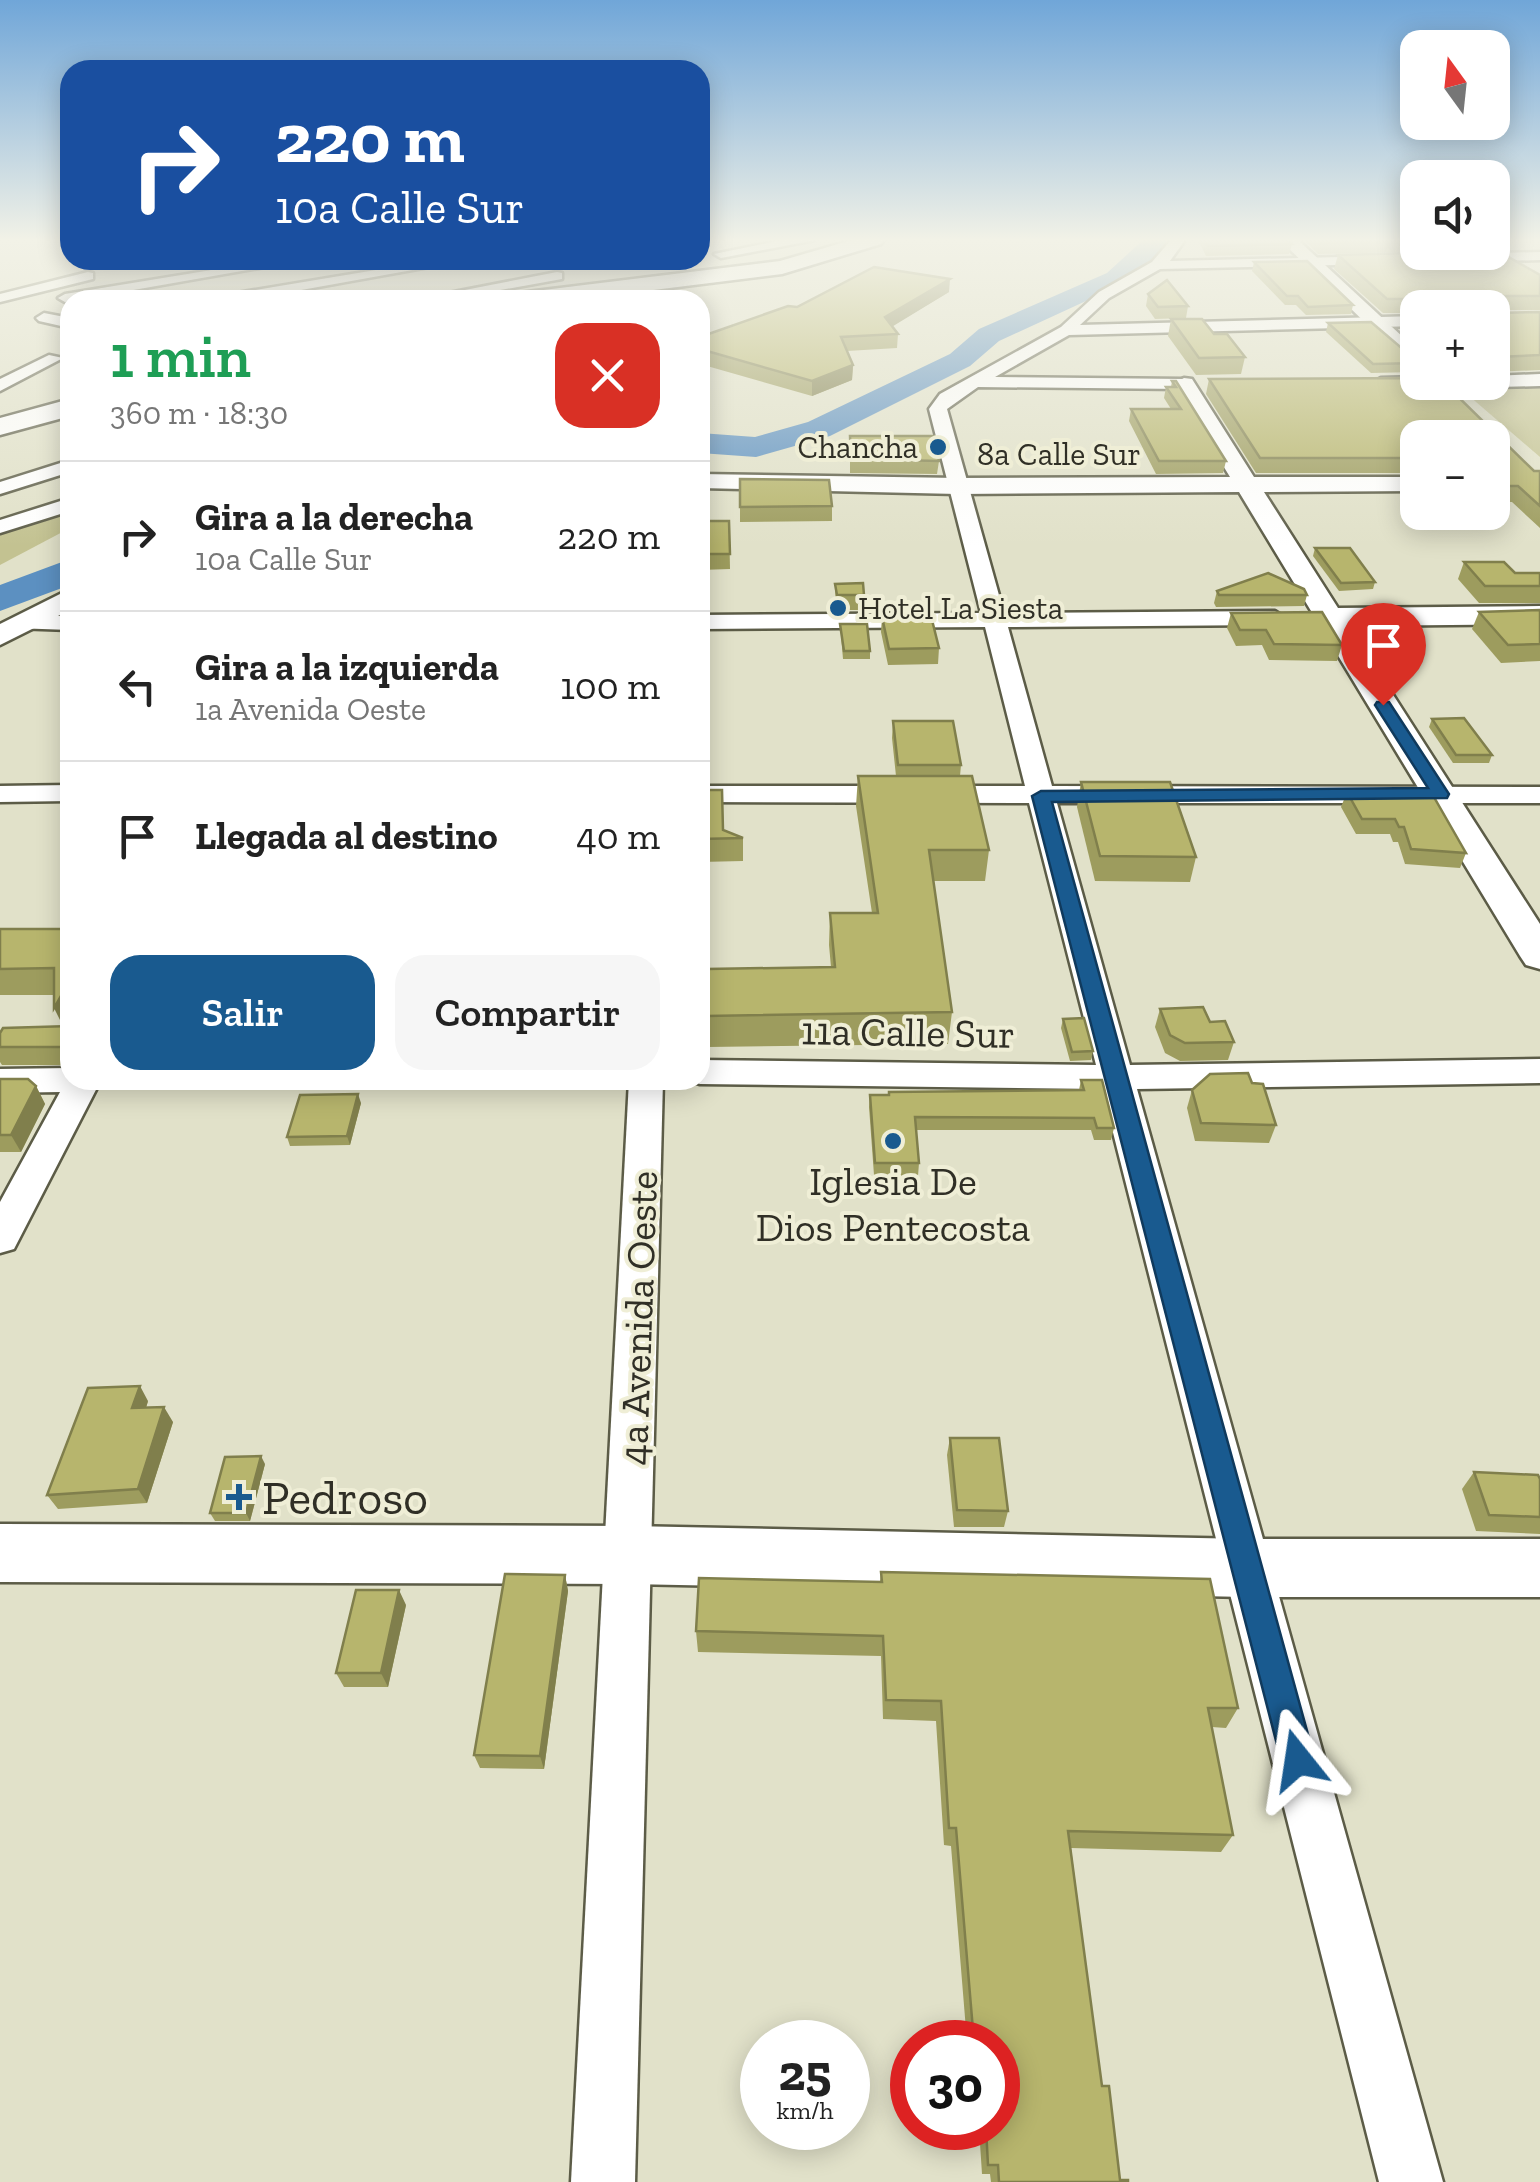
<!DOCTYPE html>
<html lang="es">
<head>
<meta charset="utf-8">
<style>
	body { margin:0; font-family:"Zilla Slab",serif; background:#f6f6f6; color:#222; height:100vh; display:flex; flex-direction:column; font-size:38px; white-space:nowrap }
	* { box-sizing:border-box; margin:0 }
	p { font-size:32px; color:#767676 }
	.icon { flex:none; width:55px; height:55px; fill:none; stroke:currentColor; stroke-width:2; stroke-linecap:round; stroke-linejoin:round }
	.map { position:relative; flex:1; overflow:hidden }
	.sheet { position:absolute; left:60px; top:290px; width:650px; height:800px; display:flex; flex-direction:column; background:#fff; border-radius:30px; box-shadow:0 5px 25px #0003 }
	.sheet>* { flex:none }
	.guide { position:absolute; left:60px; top:60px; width:650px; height:210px; border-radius:30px; box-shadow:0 5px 25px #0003; background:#1a4fa0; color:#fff; overflow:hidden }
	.needle { width:65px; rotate:345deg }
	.tools { position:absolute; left:1400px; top:30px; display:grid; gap:20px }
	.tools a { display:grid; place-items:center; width:110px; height:110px; border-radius:20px; background:#fff; box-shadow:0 5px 25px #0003; font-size:50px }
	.speed { position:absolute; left:740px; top:2020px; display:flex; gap:20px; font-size:50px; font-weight:700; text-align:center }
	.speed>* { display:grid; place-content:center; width:130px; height:130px; border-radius:50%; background:#fff; box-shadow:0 5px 25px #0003; line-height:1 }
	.speed small { font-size:25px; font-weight:400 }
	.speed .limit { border:15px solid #d22; background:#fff; color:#111 }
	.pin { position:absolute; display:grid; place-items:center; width:85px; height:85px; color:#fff; margin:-102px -42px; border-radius:50% 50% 50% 0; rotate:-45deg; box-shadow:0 0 10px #0007 }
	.pin .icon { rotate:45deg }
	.me { position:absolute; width:110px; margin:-55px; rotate:345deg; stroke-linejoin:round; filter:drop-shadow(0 0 8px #0008) }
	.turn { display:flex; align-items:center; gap:35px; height:210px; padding:0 50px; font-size:45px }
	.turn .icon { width:130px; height:130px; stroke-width:2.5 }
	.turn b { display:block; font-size:70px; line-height:85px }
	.round { display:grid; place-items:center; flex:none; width:105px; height:105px; border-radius:30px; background:#f6f6f6 }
	.overview { display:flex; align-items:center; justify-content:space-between; height:170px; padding:0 50px }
	h1 { font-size:60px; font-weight:600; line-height:75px; color:#1e9e55 }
	.cta { display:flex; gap:20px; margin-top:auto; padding:20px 50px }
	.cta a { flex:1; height:115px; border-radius:30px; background:#195a8f; color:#fff; font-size:40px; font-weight:600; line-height:115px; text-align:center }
	.cta a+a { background:#f6f6f6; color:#222 }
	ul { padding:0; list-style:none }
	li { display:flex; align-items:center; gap:30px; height:150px; padding:0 50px; border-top:2px solid #e0e0e0 }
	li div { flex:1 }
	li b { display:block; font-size:38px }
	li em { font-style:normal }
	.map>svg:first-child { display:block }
</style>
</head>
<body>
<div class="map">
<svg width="1540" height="2182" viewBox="0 0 1540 2182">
	<rect width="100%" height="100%" fill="#e1e1c9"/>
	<g fill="#c3c291">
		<path d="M1540,387v70l-79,-68z"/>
		<path d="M70,513v15l-70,37v-34z"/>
	</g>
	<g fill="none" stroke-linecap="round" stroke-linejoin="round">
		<g fill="#5c90c1" fill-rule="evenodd">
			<path d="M1143,240h24l-1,7 -41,36 -126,58 -29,25 -140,70 -74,21 -56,-4v-20l55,4 53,-15 142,-68 29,-25 128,-56z"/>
			<path d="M70,559v26l-70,26v-26z"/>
		</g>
		<defs>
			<g id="minor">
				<path d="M783,240h32l-94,18 -7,-4z"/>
				<path d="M1171,240h14l-15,21 211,-5 7,4 -7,4 -221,5 -51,29 -29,27 338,-9v10l-349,9 -74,42 189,2 8,5 -8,5 -206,-2 -31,22 57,204 271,-2 11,7 -11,7 -267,2 44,159 488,1v16h-483l73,262 410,-6v24l-403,6 306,1093h-64l-277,-1093 -402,-5 -13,-4h13v-20l396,5 -67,-262 -329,-1v-16h325l-40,-159 -285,2v-14l281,-2 -52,-204 11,-15 121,-67 38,-35 53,-30z"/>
				<path d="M1540,252v8l-82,2 -7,-4 7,-4z"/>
				<path d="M273,260h32l-240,42 -7,-4 7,-4z"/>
				<path d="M436,260h32l-223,40h-33l7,-4z"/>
				<path d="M88,272l5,1v6l-93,23v-8z"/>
				<path d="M557,272l5,1v6l-117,21h-32z"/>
				<path d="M44,313l26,5v10l-31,-7 -3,-3z"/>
				<path d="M49,355l14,3 -63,33v-12z"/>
				<path d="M70,460v12l-70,22v-12z"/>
				<path d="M70,498v13l-70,22v-13z"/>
				<path d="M22,616h48v14l-56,-2 -3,-5z"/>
				<path d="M70,785v16l-70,1v-16z"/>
				<path d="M70,1068v12h31l-87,169 -14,4v-51l60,-110 -60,1v-24z"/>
				<path d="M629,1080h34l-28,1102h-64z"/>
			</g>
			<g id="tertiary">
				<path d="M1280,240h18l120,111v18l-7,-2z"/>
				<path d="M1540,374v12l-159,4 -11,-6 11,-6 37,-1v5h74v-6z"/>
				<path d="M1184,378l8,1 62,98h164v14l-154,1 74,116 202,-2v18l-191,2 191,298v45l-14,-4 -6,-9 -281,-464 -281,2 -258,-6v-14l258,4 272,-1 -57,-93z"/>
				<path d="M70,589v21l-70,35v-21z"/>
				<path d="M0,1524l630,2 617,13h293v58h-293l-617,-13 -630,-2z"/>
			</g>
			<g id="primary">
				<path d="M852,240h32l-3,4 -99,30 -209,26h-66l12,-7 261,-32z"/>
				<path d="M70,399v17l-70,19v-17z"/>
			</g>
		</defs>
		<use href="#minor" stroke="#5c5c47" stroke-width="5"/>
		<use href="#tertiary" stroke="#5c5c47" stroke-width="5"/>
		<use href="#primary" stroke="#5c5c47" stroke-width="5"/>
		<use href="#minor" fill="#fff" fill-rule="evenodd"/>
		<use href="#tertiary" fill="#fff" fill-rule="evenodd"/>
		<use href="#primary" fill="#fff" fill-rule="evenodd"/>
	</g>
	<g fill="#9d9c5e">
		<path d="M1198,240h90l4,4 -3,10 -83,2z"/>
		<path d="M1304,240h101l2,1 -3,11 -86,2z"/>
		<path d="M1338,255l202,20v35h-46l3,3 43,-1v58l-48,2v-64h-74v5h-35l-49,-44z"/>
		<path d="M1254,262l99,43 -2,9 -45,1 -10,-10h-11l-33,-34z"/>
		<path d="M949,292l-57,34 6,8 -1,14 -50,3 6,14 -1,15 -40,16 -112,-32v-27l97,-30z"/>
		<path d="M1148,294l40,12 -2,12 -31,1 -9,-13z"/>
		<path d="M1418,315v32l-17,-17 4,-14z"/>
		<path d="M1171,319l43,15 31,23 -4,17 -45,1 -28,-39z"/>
		<path d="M1328,323l90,39 -2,10 -45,1 -45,-41z"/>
		<path d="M1418,378v4h25l91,89h6v57l-28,-26h-20v-64h-74v35h-162l-50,-79 3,-15z"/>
		<path d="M1172,381l54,80 -3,12 -67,1 -27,-53 2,-12h40l-7,-11 2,-11h5z"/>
		<path d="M850,436l89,25 -2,13 -87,-1z"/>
		<path d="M740,479l92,27v15l-92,1z"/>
		<path d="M700,521h29l1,48 -30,1z"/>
		<path d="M1315,548l60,34 -2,7 -34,2 -26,-35z"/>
		<path d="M1464,562l51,11h25v30h-61l-21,-24z"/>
		<path d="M835,584l29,11 -1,15h-27z"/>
		<path d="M1217,591l90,4 -3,11 -88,1 -2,-4z"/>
		<path d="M1540,610v51l-39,2 -29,-34 7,-17z"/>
		<path d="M1231,613l111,32 -5,16 -68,-1 -7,-15 -26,1 -9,-18z"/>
		<path d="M882,617l57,31 -1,16 -50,1 -7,-33z"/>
		<path d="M840,624l30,27v8h-27z"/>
		<path d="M1432,719l60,36 -3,8h-36l-24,-36z"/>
		<path d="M893,721l68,44 -1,11 29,74 -4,31h-52l19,131 -4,32 -241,3 -1,-31 125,-49 -2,-22 1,-32h42l-16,-107 2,-30h38l-4,-38z"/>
		<path d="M1081,782l115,75 -6,25 -95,-1 -18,-74z"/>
		<path d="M700,790l23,40 20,8v23l-43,1z"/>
		<path d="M1347,792l119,61 -6,15 -55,-4 -7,-22h-5l-3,-8h-34l-15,-27z"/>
		<path d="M0,929h70v136h-68l-2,-3v-29l63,-7 -9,-31h-54z"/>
		<path d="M1160,1009l50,13 24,20 -6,18 -48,1 -15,-8 -10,-26z"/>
		<path d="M1063,1019l30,32 -2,9 -21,1 -9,-33z"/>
		<path d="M0,1079l36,7 9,18 -24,48h-21z"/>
		<path d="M1081,1080l33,48 -3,12h-17l-3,-10h-175l3,33 -1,13 -44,-1 -5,-68 1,-12 209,-5z"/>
		<path d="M1252,1083l24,42 -7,18 -74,-2 -8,-33 5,-18z"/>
		<path d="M361,1103l-11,42 -60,1 -3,-9z"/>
		<path d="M148,1401l-2,7 27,14 -26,81 -89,6 -11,-14z"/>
		<path d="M950,1438l58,73 -4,16h-50l-7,-72z"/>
		<path d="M265,1464l-15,57h-35l-5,-8z"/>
		<path d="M1474,1472l66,7v55l-64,-3 -14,-42z"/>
		<path d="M881,1572l357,136 -12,20 -14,-1 21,108 -12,17 -150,-4 31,238 18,94 8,2h-137l-1,-8h-8l-3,-46h19v-86h-31l-16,-196 -7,-1 -8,-124 -53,-2 -2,-63 -183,-4 -2,-21 184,-49z"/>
		<path d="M565,1575l3,16 -24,178 -64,-1 -6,-13z"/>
		<path d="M406,1605l-18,82h-44l-8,-14z"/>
	</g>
	<g fill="#807f4c">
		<path d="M950,279l-1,13 -64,39v-14z"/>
		<path d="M853,365l-1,15 -40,16v-15z"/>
		<path d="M70,980v49l-3,5 -13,-26z"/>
		<path d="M70,1043v19l-8,-15z"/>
		<path d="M36,1086l9,18 -24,48 -10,-17z"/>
		<path d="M358,1094l3,9 -11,42 -3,-9z"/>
		<path d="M140,1386l8,15 -7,22 -9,-15z"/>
		<path d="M164,1407l9,15 -26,81 -9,-14z"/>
		<path d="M261,1456l4,8 -15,57 -4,-8z"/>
		<path d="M565,1575l3,16 -24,178 -4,-13z"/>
		<path d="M399,1590l7,15 -18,82 -7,-14z"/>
	</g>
	<g fill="#b7b56d" stroke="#807f4c" stroke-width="2.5">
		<path d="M1205,240h83l4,4 -84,2z"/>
		<path d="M1317,240h88l2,1 -86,2z"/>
		<path d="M1492,251h6l42,24v21h-43l-4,13 4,4 43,-1v43l-43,2 -5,6v-55h-67v-9h-38l-49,-44z"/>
		<path d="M1307,261l46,44 -45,2 -10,-11h-11l-33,-34z"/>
		<path d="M874,267l76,12 -65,38 13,17 -57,3 12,28 -41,16 -112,-32v-12l88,-31 9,1z"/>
		<path d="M1167,280l21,26 -30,1 -10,-13z"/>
		<path d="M1418,315v12l-13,-11z"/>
		<path d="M1171,319h31l12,15h13l18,23 -46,1z"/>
		<path d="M1371,322l47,40v1l-45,1 -45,-41z"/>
		<path d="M1418,378v4h25l91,89h6v35l-22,-20h-26v-48h-74v20h-158l-51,-79z"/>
		<path d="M1172,381h4l50,80h-67l-28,-52h50l-15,-22h10z"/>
		<path d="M850,436h84l5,25 -88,-2z"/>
		<path d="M740,479l89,1 3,26 -92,1z"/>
		<path d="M700,521h29l1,33h-30z"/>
		<path d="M1315,548h35l25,34 -34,1z"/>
		<path d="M1464,562h40l11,11h25v13h-55z"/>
		<path d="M1268,573l36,16 3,6h-88l-2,-4z"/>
		<path d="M863,583l1,12h-27l-2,-11z"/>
		<path d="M1540,610v34l-32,1 -29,-33z"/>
		<path d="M1322,612l20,33 -68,-1 -8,-14h-26l-9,-17z"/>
		<path d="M931,616l8,32 -50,1 -7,-32z"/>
		<path d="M840,624h27l3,27h-26z"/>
		<path d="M1464,718l28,37h-36l-24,-36z"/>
		<path d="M893,721h60l8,44h-63z"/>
		<path d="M858,776h114l17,74h-60l23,162 -246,4 1,-47 128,-2 -5,-54h48z"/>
		<path d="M1081,782h89l26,75 -96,-1z"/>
		<path d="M700,790h22l1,40 20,8 -43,1z"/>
		<path d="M1347,792h84l35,61 -55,-4 -7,-22h-5l-4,-8h-33z"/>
		<path d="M0,929h70v51l-16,28v-40l-54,1z"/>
		<path d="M1203,1007l7,15 15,-1 9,21 -49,1 -15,-8 -10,-26z"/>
		<path d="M1084,1018l9,33 -21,1 -9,-33z"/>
		<path d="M70,1026v17l-8,4h-62v-14l3,-5z"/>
		<path d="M1248,1073l4,10 11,1 13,41 -75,-2 -9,-33 18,-16z"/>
		<path d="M0,1079h28l8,7 -25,49h-11z"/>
		<path d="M1081,1080h21l12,48h-17l-3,-10 -179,-1 4,46h-44l-5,-68h19v-3l195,-2z"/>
		<path d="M358,1094l-11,42 -60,1 13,-42z"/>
		<path d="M140,1386l-8,22 32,-1 -26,82 -91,6 41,-107z"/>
		<path d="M950,1438h49l9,73 -51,-1z"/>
		<path d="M261,1456l-15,57h-36l15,-56z"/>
		<path d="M1474,1472l64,3 2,4v38l-51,-2z"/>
		<path d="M881,1572l329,7 28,129h-30l25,127 -165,-4 34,255h7l11,94h8v2h-129l-1,-17h-10l-2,-37h12v-86h-24l-18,-214h-7l-8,-127 -55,-1 -3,-64 -187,-5 3,-53 183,4z"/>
		<path d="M505,1574l60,1 -25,181 -66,-1z"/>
		<path d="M356,1590h43l-18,83h-45z"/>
	</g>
	<linearGradient id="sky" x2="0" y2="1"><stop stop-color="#70a6d8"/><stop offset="0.44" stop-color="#f2f2e7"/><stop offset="1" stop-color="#f2f2e7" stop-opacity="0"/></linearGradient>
	<rect width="1540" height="546" fill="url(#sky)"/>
	<path fill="#195a8f" stroke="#103a5d" stroke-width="2.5" d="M1377,702h12l60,92 -2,4 -395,4 263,958 -5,12 -12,5 -12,-5 -5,-12 -249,-964 9,-5 387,-3 -53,-83z"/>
	<g fill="#195a8f" stroke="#efeed6" stroke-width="4">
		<circle cx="938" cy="447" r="10"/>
		<circle cx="838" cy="608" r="10"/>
		<circle cx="893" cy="1141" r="10"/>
		<path d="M234 1482h10v10h10v10h-10v10h-10v-10h-10v-10h10z"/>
	</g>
	<g text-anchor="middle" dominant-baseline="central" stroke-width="8" stroke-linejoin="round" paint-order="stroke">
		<g font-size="32" fill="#302f26" stroke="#efeed6" text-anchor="end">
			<text x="918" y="447">Chancha</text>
			<text x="858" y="608" text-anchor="start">Hotel La Siesta</text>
		</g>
		<g font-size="32" fill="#302f26" stroke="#efeed6">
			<text x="1059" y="454">8a Calle Sur</text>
		</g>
		<g font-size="40" fill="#302f26" stroke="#efeed6">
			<text transform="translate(908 1032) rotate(1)">11a Calle Sur</text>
			<text transform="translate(638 1318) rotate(-88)">4a Avenida Oeste</text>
		</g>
		<g font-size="40" fill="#302f26" stroke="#efeed6">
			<text x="893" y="1181">Iglesia De<tspan x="893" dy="46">Dios Pentecosta</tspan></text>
		</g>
		<g font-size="48" fill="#302f26" stroke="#efeed6" text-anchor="start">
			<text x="262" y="1497">Pedroso</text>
		</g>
	</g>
</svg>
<div class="tools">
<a><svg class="needle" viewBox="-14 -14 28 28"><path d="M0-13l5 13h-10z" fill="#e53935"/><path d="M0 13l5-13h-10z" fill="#767676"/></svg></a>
<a><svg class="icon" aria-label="sound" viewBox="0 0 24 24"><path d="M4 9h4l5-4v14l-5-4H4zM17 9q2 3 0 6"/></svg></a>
<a>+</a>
<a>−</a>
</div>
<div class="speed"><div>25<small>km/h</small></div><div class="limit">30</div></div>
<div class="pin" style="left:1383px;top:705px;background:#d93025"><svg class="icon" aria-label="arrive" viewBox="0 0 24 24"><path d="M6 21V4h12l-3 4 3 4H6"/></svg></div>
<svg class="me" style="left:1298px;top:1760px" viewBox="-20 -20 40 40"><path d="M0-17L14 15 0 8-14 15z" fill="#195a8f" stroke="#fff" stroke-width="4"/></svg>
<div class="guide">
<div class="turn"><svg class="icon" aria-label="right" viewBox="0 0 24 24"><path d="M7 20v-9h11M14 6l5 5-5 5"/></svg><div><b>220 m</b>10a Calle Sur</div></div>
</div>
<section class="sheet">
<div class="overview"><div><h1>1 min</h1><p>360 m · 18:30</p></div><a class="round" style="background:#d93025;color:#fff"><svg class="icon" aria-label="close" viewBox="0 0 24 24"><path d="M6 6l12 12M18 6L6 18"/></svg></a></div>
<ul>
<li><svg class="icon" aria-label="right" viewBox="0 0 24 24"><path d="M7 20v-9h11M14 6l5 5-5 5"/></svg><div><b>Gira a la derecha</b><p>10a Calle Sur</p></div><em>220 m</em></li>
<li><svg class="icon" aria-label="left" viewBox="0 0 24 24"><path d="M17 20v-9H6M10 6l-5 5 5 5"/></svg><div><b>Gira a la izquierda</b><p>1a Avenida Oeste</p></div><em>100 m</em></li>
<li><svg class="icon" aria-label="arrive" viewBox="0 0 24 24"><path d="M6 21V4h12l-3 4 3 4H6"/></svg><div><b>Llegada al destino</b></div><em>40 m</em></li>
</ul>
<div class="cta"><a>Salir</a><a>Compartir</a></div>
</section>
</div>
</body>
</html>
